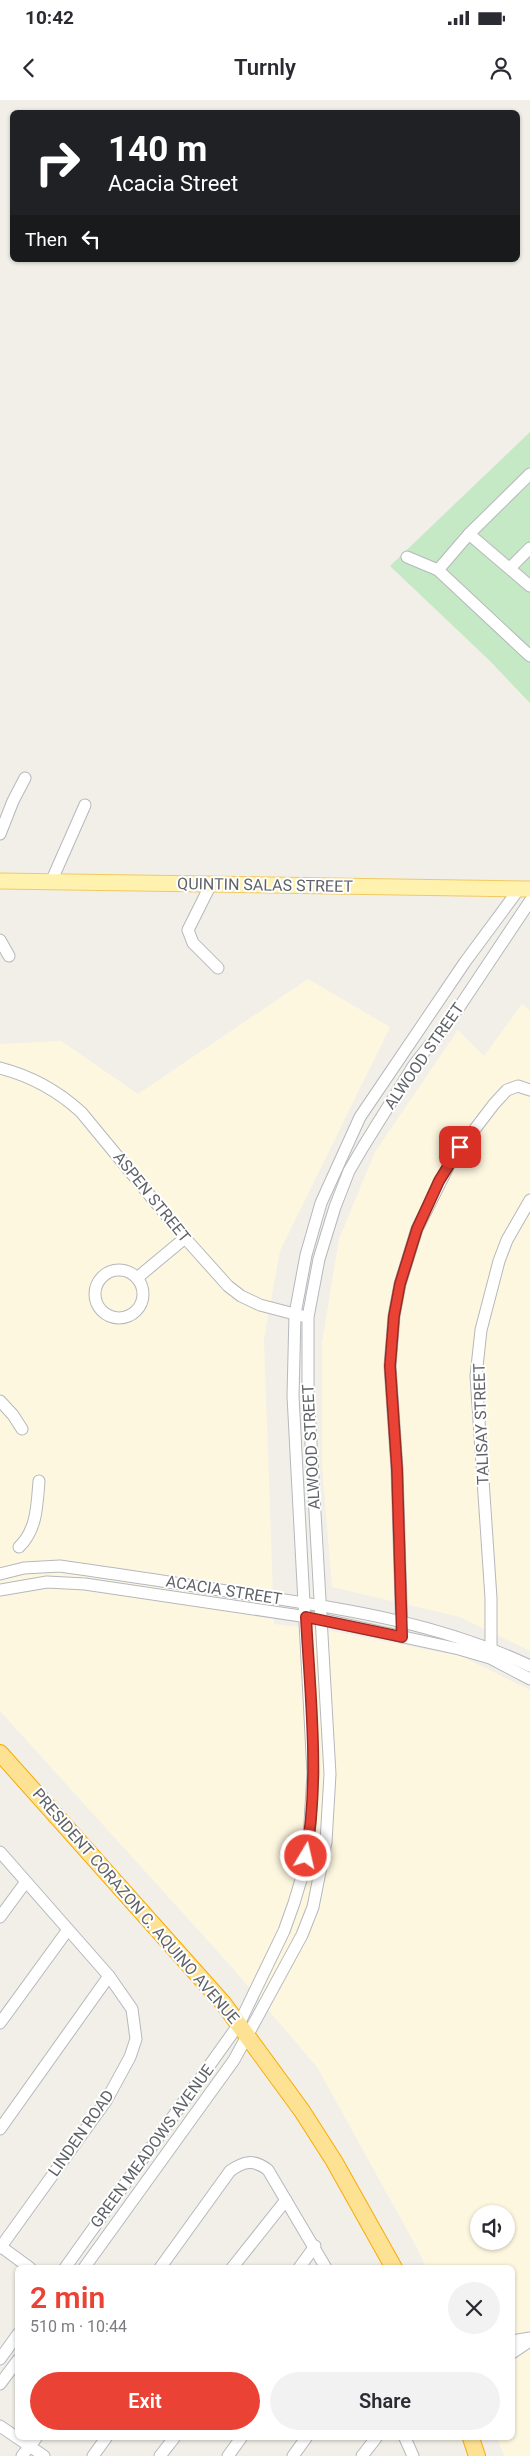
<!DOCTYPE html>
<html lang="en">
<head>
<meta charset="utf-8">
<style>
	body { margin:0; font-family:Roboto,sans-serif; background:#f2f2f3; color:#2b2b33; height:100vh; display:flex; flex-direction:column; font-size:19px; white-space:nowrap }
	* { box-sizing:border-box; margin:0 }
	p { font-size:16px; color:#7c7c81 }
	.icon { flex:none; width:28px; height:28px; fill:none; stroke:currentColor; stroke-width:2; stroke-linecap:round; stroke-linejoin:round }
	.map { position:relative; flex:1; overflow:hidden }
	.side { position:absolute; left:15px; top:2165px; width:500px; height:175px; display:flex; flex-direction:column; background:#fff; border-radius:8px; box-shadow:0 1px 4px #0004 }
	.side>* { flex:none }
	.top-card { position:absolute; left:10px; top:10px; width:510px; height:152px; border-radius:8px; box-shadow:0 1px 4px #0004; background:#202124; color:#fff; overflow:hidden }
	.fabs { position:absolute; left:470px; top:2105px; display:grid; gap:10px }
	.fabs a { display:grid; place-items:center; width:45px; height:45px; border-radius:50%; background:#fff; box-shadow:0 1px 4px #0004; font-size:25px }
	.pin { position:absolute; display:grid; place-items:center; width:42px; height:42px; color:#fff; margin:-21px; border-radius:10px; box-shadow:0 2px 8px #0006 }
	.me { position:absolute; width:55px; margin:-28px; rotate:9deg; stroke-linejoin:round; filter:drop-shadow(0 0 4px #0008) }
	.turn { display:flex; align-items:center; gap:18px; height:105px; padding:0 15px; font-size:22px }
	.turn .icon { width:65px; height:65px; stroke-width:2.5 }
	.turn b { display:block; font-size:35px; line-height:42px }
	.then { display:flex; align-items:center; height:48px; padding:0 15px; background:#0003; gap:10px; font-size:19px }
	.round { display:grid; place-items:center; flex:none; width:52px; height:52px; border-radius:26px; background:#f2f2f3 }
	.summary { display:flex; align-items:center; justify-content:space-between; height:85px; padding:0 15px }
	h1 { font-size:30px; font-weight:600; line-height:38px; color:#ea4335 }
	.cta { display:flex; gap:10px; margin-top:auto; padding:10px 15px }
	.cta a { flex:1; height:58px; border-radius:30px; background:#ea4335; color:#fff; font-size:20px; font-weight:600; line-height:58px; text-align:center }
	.cta a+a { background:#f2f2f3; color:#2b2b33 }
	.status { display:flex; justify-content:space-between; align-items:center; height:35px; padding:0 25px; background:#fff; direction:ltr }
	.status svg { height:14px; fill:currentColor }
	header { display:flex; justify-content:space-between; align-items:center; height:65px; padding:0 15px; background:#fff; font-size:22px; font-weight:600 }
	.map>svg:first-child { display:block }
</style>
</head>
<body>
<div class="status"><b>10:42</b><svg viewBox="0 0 49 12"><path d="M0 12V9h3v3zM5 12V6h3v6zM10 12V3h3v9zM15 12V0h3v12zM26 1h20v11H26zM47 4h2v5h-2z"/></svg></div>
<header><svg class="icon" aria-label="back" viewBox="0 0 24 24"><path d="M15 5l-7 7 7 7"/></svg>Turnly<svg class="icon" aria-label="person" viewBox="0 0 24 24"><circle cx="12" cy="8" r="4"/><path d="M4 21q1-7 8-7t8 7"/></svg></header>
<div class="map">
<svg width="530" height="2356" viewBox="0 0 530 2356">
	<rect width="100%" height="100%" fill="#f1efe8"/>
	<g fill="#fef7e0" fill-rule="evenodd">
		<path d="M308,879l82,48 -110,224 -16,88 10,285 57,7 130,25 69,34v766h-26l-7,-18h15v-170l-86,-1 -10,-21 -99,-179 -88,-103 -229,-253v-667l61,-3 77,53zM479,2114h27v27h-27z"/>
		<path d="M522,904l8,7v640l-70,-34 -128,-30 -10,-124v-120l17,-104 36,-87 83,-122 26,26z"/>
	</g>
	<path fill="#c5e8c5" d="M530,332v271l-41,-43 -99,-94z"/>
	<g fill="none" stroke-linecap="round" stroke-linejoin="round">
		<defs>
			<g id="minor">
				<path d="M469,434l61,52"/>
				<path d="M407,457l31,13 92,86"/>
				<path d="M510,468l20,-20"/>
				<path d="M438,470l31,-36 61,-60"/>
				<path d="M0,734l13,-33 12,-23"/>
				<path d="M51,782l34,-77"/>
				<path d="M211,784l-23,46 5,13 25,25"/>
				<path d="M0,840l9,16"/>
				<path d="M0,968c31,8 57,22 81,44l104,126 43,48 13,10 19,9 42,11"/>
				<circle cx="119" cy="1194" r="24"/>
				<path d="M137,1178l48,-40"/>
				<path d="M0,1301l13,14 9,14"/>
				<path d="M19,1447c18,-17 18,-42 20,-66"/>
				<path d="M0,1474l24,-6 36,-2c64,9 128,19 192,29 95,14 190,29 278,71"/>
				<path d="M0,1490l47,-8 38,2 236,35 138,30 31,9 40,21"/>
				<path d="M402,1537l-5,-168 -7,-103 4,-50 6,-32 17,-55 35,-70 42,-55 13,-14 11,-4 12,4"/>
				<path d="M491,1554v-56l-15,-222 5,-46 18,-69 8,-21 23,-40"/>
				<path d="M0,1752l109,124 23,33 4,30 -6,18 -24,44 -106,147"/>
				<path d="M0,1817l25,-34"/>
				<path d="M0,1923l67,-92"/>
				<path d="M0,2029l109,-153"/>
				<path d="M0,2146l30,22"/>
				<path d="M65,2168l174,-244 45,-93 10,-28 9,-30 6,-34 4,-66 -20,-377 2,-82 11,-59 15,-52 39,-86 105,-155 54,-73"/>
				<path d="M84,2168l150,-208 68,-125 11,-28 13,-65 4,-68 -22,-383v-74l11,-58 16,-52 14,-36 14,-24 51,-82 46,-59 70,-105"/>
				<path d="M160,2168l70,-97c14,-10 24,-12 38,-1l58,98"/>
				<path d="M232,2168l54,-68"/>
				<path d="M299,2168l16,-22"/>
				<path d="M512,2241l18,-3"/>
				<path d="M512,2253l18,-12"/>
				<path d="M0,2259l18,-25"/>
				<path d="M0,2284l18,-24"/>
				<path d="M0,2326l44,30"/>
				<path d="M405,2338l8,18"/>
				<path d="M22,2356l14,-18"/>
				<path d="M93,2356l13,-18"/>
				<path d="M160,2356l14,-18"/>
				<path d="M228,2356l13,-18"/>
				<path d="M293,2356l13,-18"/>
				<path d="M362,2356l14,-18"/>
			</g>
			<path id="major" d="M0,781l530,8"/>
			<g id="highway">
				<path d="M0,1653l223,250 79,108 32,50 60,107"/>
				<path d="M471,2338l6,18"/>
			</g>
		</defs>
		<use href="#minor" stroke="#b5b8bc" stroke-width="13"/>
		<use href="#major" stroke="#f2c960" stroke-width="17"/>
		<use href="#highway" stroke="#f9ab00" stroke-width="18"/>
		<use href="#minor" stroke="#fff" stroke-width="11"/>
		<use href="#major" stroke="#fff2af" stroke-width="15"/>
		<use href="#highway" stroke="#fde293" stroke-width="16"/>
	</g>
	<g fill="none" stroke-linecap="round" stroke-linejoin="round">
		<defs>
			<path id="route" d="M306,1756c14,-78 4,-161 0,-239l96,20 -5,-168 -7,-103 4,-50 6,-32 17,-55 22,-48 21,-34"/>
		</defs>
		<use href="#route" stroke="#982c22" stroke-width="12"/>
		<use href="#route" stroke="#ea4335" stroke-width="9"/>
	</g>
	<g text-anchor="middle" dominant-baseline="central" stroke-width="4" stroke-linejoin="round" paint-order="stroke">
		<g font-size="16" fill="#5f6368" stroke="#fff">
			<text transform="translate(265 785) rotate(1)">QUINTIN SALAS STREET</text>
			<text transform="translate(424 956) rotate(-55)">ALWOOD STREET</text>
			<text transform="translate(152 1097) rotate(51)">ASPEN STREET</text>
			<text transform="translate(481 1324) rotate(-92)">TALISAY STREET</text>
			<text transform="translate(311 1347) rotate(-93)">ALWOOD STREET</text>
			<text transform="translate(224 1490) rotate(9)">ACACIA STREET</text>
			<text transform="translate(136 1806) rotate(49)">PRESIDENT CORAZON C. AQUINO AVENUE</text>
			<text transform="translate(81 2033) rotate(-55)">LINDEN ROAD</text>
			<text transform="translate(152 2046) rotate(-54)">GREEN MEADOWS AVENUE</text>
		</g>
	</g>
</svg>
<div class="fabs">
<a><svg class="icon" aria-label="sound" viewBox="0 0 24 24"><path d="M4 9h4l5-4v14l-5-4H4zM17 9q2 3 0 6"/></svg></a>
</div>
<div class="pin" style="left:460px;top:1047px;background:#d93025"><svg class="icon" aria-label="arrive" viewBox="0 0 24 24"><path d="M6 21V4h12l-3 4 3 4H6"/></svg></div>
<svg class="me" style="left:306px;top:1756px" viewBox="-20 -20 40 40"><circle r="17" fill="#ea4335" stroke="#fff" stroke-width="3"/><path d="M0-11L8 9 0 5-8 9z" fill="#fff"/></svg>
<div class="top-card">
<div class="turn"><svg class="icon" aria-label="right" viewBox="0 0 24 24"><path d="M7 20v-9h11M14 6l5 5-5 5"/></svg><div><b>140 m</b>Acacia Street</div></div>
<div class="then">Then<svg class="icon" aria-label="left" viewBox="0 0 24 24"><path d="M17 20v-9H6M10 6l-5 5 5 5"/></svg></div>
</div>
<section class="side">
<div class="summary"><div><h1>2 min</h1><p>510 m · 10:44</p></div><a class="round"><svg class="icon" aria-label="close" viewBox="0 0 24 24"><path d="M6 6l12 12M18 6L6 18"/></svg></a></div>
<div class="cta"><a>Exit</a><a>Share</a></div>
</section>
</div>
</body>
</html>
